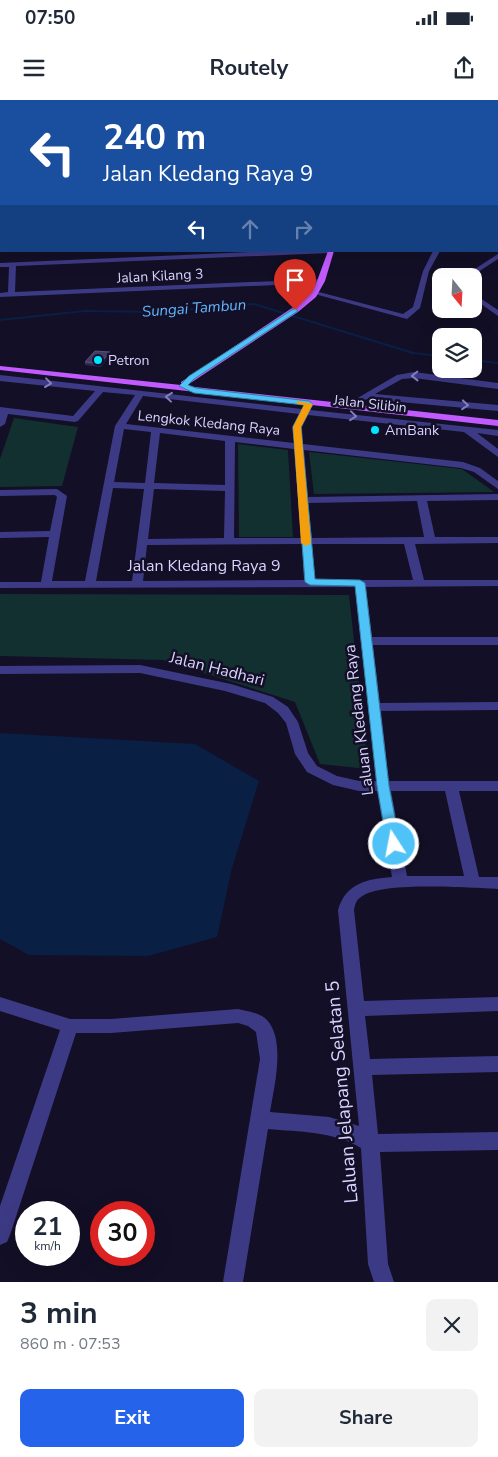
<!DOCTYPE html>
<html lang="en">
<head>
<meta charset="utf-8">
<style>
	body { margin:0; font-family:"Nunito Sans",sans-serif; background:#f2f2f3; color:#1f2937; height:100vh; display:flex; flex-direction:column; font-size:19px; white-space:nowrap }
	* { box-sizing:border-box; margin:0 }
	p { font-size:16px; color:#747a83 }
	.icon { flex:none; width:28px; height:28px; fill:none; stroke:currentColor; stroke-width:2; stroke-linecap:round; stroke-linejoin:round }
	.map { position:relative; height:1182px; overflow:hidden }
	.drawer { display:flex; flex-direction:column; background:#fff; flex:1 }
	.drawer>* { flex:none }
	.banner { position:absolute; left:0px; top:0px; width:499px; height:152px; box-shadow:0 5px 20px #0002; background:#1a4fa0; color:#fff; overflow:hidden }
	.needle { width:32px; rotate:162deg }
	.controls { position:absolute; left:432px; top:168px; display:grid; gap:10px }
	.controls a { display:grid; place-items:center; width:50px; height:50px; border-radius:10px; background:#fff; box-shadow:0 5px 20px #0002; font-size:25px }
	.speed { position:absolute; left:15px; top:1101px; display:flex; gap:10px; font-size:25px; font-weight:700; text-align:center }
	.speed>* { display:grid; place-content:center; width:65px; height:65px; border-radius:50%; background:#fff; box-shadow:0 5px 20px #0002; line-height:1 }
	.speed small { font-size:12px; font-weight:400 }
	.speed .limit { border:8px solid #d22; background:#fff; color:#111 }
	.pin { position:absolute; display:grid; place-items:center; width:42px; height:42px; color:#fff; margin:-51px -21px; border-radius:50% 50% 50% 0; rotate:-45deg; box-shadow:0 0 5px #0007 }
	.pin .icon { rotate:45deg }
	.me { position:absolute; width:55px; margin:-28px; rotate:349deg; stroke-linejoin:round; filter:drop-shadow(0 0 4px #0008) }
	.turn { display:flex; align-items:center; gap:18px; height:105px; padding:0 20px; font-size:22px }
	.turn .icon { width:65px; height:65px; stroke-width:2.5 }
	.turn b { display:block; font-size:35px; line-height:42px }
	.lanes { display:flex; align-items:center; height:48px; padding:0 20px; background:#0003; justify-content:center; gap:25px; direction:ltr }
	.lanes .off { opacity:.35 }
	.round { display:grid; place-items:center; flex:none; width:52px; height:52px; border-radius:10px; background:#f2f2f3 }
	.overview { display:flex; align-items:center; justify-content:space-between; height:85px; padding:0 20px }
	h1 { font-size:30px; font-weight:700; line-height:38px }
	.action { display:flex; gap:10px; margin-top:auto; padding:10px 20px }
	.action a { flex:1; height:58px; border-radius:10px; background:#2563eb; color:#fff; font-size:20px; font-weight:700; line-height:58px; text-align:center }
	.action a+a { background:#f2f2f3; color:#1f2937 }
	.status { display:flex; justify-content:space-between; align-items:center; height:35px; padding:0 25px; background:#fff; direction:ltr }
	.status svg { height:14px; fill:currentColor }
	header { display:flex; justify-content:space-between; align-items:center; height:65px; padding:0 20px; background:#fff; font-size:22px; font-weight:700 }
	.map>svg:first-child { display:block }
</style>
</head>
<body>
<div class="status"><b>07:50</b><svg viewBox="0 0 49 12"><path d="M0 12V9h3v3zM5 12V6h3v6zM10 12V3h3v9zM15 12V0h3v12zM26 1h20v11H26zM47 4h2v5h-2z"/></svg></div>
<header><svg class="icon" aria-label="menu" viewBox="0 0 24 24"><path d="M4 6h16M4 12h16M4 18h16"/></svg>Routely<svg class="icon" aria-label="share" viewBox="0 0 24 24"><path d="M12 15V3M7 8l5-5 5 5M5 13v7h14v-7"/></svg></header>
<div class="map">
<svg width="498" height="1182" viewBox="0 0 498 1182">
	<rect width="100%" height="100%" fill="#130f26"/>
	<g fill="#12302f">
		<path d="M14,318l64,9 -16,59 -62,1v-28z"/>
		<path d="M238,344l50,6 5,87h-54z"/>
		<path d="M309,352l153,17 32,23 -180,2z"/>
		<path d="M0,494l349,1 19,174 -48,-5 -25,-62 -132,-42 -163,-4z"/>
	</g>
	<path fill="#0a1f44" d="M0,633l195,11 64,37 -27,87 -15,69 -69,19 -119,-1 -29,-16z"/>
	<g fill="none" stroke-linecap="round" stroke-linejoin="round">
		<g stroke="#0a1f44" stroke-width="2">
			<path d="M0,220l85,-9 72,1 97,-8 159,49 28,3"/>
			<path d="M474,260l24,3"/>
		</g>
		<g fill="#3d3a85" fill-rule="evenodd">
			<path d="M0,0h14l-14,2z"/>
			<path d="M39,0h5v1h-4z"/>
			<path d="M201,0h6v1h-5z"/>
			<path d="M286,0h6v1h-5z"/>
			<rect x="0" y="10" width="1" height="2"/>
			<path d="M0,27l1,1v5l-1,-1z"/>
			<path d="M0,50l1,1v6l-1,-1z"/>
			<rect x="0" y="67" width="1" height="4"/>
			<rect x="0" y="85" width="1" height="4"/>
			<rect x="0" y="139" width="1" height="4"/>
			<path d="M276,151h57l-3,2 -314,13 -1,26 309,-13 1,2 -4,2 -321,14v-4l8,-1 1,-25h-9v-4z"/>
			<path d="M433,151h7l-11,20 -9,37 -13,11 -96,-26 4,-2 88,23 10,-7 10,-36z"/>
			<path d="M498,154v5l-26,17h-8z"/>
			<path d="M474,194l24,16v6l-24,-17z"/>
			<path d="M414,272l84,11v6l-84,-11 -12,1 -27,15 123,11v6l-131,-12 -14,7 -4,-3 48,-28z"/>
			<path d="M0,275l302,34 3,-6 3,-1 4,3 -2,5 188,20v6l-21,-3 21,16v8l-34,-25 -156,-17 -6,12 1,17 160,18 17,6 18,13v8l-24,-17 -13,-4 -157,-18 4,47 190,-3v6l-71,1 8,36h63v6l-83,1 9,36h74v6l-132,1 6,50h126v8h-125l7,58 118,-1v8l-117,1 8,70h109v10h-39l20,86h19v12c-29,-1 -116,-8 -137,8 -5,3 -6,8 -7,13l10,91 134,-4v14l-133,5 5,43 128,-3v16l-126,3 6,59 120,-2v18l-118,2 8,112 6,18h-20l-6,-18 -7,-116c-28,-17 -62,-16 -93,-19l-25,153h-20l37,-223 -4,-27 -8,-6 -10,-3 -127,10h-35l-66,202 -3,7 -7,3v-39l60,-176 -60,-19v-14l70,22h41l127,-10c9,2 22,4 29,11 19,21 7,67 3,92l59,5 30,9 -21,-216c8,-27 29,-31 54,-33l-15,-86h-18l-26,-6 -26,-13 -12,-18 -9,-31 -8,-10 -13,-10 -40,-12 -85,-18 -140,1v-8l140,-1 91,19 42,13 15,10 10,15 10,31 9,13 20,10 22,5h17l-21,-194 -355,1v-6h41l8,-45 -49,1v-6l50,-1 7,-34 -2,-2 -55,1v-6l57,-1 10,7 -15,85h33l30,-155 20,-31 -32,-3 -25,29 -3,1 -67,-8 -3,10 -5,3v-20l73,9 22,-25 -95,-10zM143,296l156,18 -7,13 2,16 -168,-19zM124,329l27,3 -6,51 -31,-1zM160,333l65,8v44l-71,-2zM235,342l59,7 7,89h-67zM113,388l31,1 -12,92h-36zM154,389l71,2 -1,47 -76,1zM417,401l7,36 -112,1 -4,-35zM302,444l2,36 -161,1 4,-36zM312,444h92l9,36h-98zM391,691h54l19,85h-57z"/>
		</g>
		<g fill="#c25bff" fill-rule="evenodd">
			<path d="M295,0h6v1h-5z"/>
			<path d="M328,151h6l-9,30 -9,16 -18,15 -112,74 312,34v6l-498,-56v-4l181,19v-3l111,-74 18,-14 7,-13z"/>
		</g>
	</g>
	<path fill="#312854" d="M110,255l-9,12 -16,-2v-3z"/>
	<path fill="#1d163a" d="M110,252v3l-9,12 -1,-3z"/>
	<path fill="#433a66" stroke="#5a527e" d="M95,251l15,1 -10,12 -15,-2z"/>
	<defs><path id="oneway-chevron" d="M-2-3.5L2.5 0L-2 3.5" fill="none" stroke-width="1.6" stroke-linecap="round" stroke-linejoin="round" transform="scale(1.25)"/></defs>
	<g stroke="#837fbc">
		<use href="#oneway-chevron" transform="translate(415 276) rotate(179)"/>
		<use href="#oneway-chevron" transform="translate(48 283) rotate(7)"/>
		<use href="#oneway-chevron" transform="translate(169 297) rotate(-174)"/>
		<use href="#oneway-chevron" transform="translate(465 305) rotate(5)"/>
		<use href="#oneway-chevron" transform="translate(353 316) rotate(6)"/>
	</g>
	<path fill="#4fc3f7" stroke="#337fa1" d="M295,208l3,3 -104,68 -6,6 8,3 113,13 4,3 -12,23 14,152 45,1 5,3 24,203 11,58 -6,5 -7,-5 -10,-58 -22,-200 -45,-1 -5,-3 -12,-155 11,-22 -110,-12 -15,-7 10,-10z"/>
	<path fill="#f59e0b" d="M297,301l16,3 -12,23 10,116 -5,3 -5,-3 -8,-116 11,-22 -7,-1z"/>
	<g fill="#00e5ff" stroke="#130f26" stroke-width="2">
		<circle cx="98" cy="260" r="5"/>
		<circle cx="375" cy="330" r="5"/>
	</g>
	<g text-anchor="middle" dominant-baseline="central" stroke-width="5" stroke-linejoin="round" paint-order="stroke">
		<g font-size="14" fill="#d9d4ff" stroke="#130f26">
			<text transform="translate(160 176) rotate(-3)">Jalan Kilang 3</text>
			<text transform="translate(370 304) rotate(6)">Jalan Silibin</text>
			<text transform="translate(209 323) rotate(6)">Lengkok Kledang Raya</text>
		</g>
		<g font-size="14" fill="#d9d4ff" stroke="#130f26" text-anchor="start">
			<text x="108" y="260">Petron</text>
			<text x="385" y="330">AmBank</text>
		</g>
		<g font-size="15" font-style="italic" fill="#62b6ff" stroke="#130f26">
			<text transform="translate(194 208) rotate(-4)">Sungai Tambun</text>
		</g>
		<g font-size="16" fill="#d9d4ff" stroke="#130f26">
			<text x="204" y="466">Jalan Kledang Raya 9</text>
			<text transform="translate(217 569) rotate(14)">Jalan Hadhari</text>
			<text transform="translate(359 620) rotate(-97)">Laluan Kledang Raya</text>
		</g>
		<g font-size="19" fill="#d9d4ff" stroke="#130f26">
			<text transform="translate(342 992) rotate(-95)">Laluan Jelapang Selatan 5</text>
		</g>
	</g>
</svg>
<div class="controls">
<a><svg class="needle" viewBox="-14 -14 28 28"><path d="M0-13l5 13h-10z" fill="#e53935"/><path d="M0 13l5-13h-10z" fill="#747a83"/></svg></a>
<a><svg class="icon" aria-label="layers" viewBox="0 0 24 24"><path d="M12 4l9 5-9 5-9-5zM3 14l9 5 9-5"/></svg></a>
</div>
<div class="speed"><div>21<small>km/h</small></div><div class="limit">30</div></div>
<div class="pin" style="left:295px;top:210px;background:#d93025"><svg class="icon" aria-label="arrive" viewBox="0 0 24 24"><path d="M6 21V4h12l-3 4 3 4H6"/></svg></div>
<svg class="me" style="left:394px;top:744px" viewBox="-20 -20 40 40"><circle r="17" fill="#4fc3f7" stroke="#fff" stroke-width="3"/><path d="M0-11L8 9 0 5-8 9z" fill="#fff"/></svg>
<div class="banner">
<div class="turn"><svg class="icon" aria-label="left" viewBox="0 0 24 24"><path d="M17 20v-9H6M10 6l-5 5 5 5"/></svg><div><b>240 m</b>Jalan Kledang Raya 9</div></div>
<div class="lanes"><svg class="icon" aria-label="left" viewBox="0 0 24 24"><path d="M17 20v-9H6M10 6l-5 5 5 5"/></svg><svg class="icon off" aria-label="ahead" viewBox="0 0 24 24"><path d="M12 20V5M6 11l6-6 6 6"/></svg><svg class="icon off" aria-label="right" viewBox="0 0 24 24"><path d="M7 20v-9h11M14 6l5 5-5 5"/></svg></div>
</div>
</div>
<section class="drawer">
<div class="overview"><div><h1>3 min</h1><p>860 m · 07:53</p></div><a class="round"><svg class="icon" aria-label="close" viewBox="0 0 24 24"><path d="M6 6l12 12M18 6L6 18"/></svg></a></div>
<div class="action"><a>Exit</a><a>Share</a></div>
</section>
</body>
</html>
